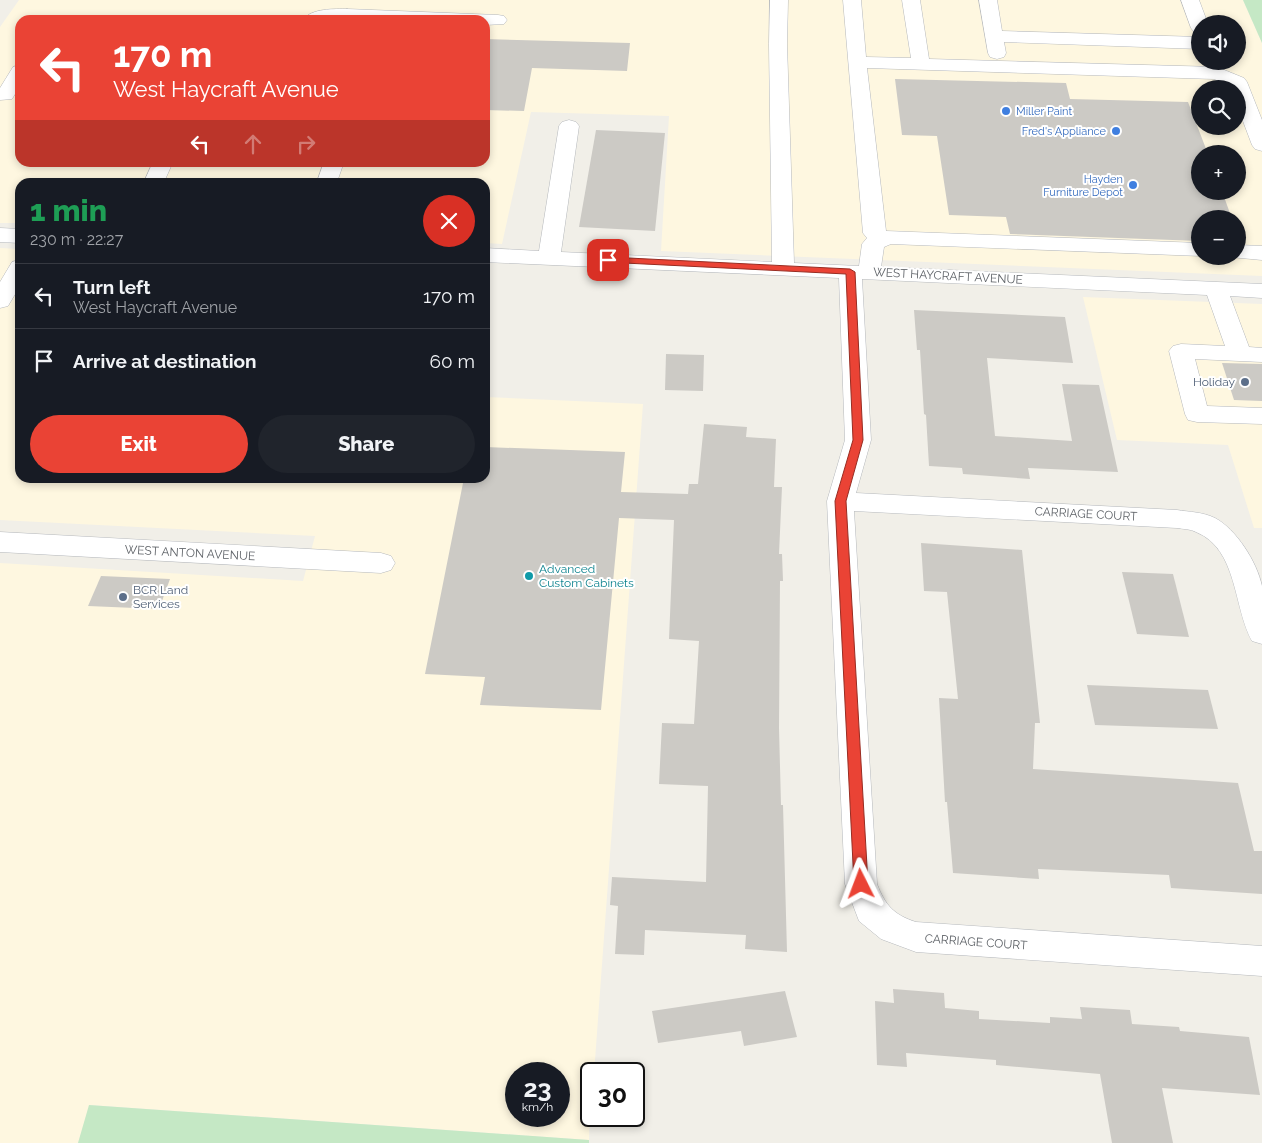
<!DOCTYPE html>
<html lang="en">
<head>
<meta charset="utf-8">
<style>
	body { margin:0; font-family:Raleway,sans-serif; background:#20242c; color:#f1f3f6; height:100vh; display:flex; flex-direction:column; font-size:19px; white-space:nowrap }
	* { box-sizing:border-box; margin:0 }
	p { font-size:16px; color:#9ea1a6 }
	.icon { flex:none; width:28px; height:28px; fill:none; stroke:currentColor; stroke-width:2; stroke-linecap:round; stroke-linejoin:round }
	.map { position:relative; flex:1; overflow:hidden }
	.sheet { position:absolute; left:15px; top:178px; width:475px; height:305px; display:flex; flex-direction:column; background:#171b24; border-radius:15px; box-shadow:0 2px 8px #0003 }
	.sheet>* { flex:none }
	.hud { position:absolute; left:15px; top:15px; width:475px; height:152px; border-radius:15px; box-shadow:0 2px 8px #0003; background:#ea4335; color:#fff; overflow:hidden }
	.tools { position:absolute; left:1191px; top:15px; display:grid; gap:10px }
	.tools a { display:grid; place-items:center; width:55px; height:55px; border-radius:50%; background:#171b24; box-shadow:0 2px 8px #0003; font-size:25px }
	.speed { position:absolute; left:505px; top:1062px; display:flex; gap:10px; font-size:25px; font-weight:700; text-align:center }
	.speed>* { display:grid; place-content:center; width:65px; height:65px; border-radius:50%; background:#171b24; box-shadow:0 2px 8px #0003; line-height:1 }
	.speed small { font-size:12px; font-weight:400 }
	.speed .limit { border:2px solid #111; border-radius:8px; background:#fff; color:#111 }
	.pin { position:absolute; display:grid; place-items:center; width:42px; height:42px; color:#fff; margin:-21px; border-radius:10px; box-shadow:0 2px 8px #0006 }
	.me { position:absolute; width:55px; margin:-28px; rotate:357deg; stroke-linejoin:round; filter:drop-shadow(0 0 4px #0008) }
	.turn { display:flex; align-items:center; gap:18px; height:105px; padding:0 15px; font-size:22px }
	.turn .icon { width:65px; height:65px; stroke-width:2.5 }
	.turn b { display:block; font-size:35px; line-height:42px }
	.lanes { display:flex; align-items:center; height:48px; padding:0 15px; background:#0003; justify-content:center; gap:25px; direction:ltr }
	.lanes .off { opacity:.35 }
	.round { display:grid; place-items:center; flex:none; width:52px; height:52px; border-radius:26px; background:#20242c }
	.summary { display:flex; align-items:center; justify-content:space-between; height:85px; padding:0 15px }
	h1 { font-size:30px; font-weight:800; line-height:38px; color:#1e9e55 }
	.button { display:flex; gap:10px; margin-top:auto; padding:10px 15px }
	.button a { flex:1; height:58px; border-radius:30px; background:#ea4335; color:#fff; font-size:20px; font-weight:800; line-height:58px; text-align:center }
	.button a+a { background:#20242c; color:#f1f3f6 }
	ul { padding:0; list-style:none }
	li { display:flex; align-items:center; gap:15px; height:65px; padding:0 15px; border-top:1px solid #363941 }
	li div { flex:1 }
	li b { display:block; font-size:19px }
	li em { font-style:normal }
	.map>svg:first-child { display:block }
</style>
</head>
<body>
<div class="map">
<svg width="1262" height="1143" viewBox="0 0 1262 1143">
	<rect width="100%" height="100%" fill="#f1efe8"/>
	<g fill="#fef7e0" fill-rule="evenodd">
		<path d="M19,0h1224l19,43v233l-601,-25 8,-135 -138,-4 -29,132 -17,-1v-61h-465v41h-20v-196zM20,20h465v142h-465zM1200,24h38v37h-38zM1200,89h38v37h-38zM1200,154h38v37h-38zM1200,219h38v37h-38z"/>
		<path d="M0,248l20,1v229h465v-81l158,7 -49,670h-3l-2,66 -499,-35 -12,38h-78v-580l303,18 12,-45 -315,-16zM516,1074h43v42h-43z"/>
		<path d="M1083,297l179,7v224h-8l-26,-83 -111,-5z"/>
	</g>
	<g fill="#c5e8c5">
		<path d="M1243,0h19v43z"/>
		<path d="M89,1105l500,35v3h-511z"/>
	</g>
	<g fill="#cccac5">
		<path d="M485,39l145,4 -3,28 -95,-3 -8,43 -39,-1z"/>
		<path d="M895,79l171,4 4,16 118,3 20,52h-8v37h22l10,28h-32v22l-190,-7 -4,-17 -57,-2 -12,-79 -35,-1z"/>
		<path d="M596,130l69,3 -10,98 -76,-4z"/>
		<path d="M914,310l151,7 8,46 -86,-5 8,78 77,5 -10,-57 37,1 19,87 -90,-4 2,11 -67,-5 -1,-6 -33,-2 -3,-51 -2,-1 -4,-64h-3z"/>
		<path d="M666,354l38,1 -1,36 -38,-1z"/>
		<path d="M1222,363l40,1v37l-28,-1z"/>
		<path d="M704,424l43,3 -1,10 30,2 -2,48h8l-3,67h3l1,27h-3l-1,147 2,77h2l4,147 -42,-3 1,-14 -101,-5 -1,25 -29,-1 3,-48 -8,-1 2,-28 94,5 2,-96 -49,-2 3,-61 32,1 5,-83 -30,-2 5,-119 -55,-2 -18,192 -121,-5 5,-28 -60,-3 39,-196h21v-31l140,5 -4,40 67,2 1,-10h9z"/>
		<path d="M921,543l101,7 18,173h-5l-2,46 205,14 16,68h8v43l-91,-6 -2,-13 -131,-6 1,10 -86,-6 -6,-71h-2l-6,-104 19,1 -11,-107 -23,-1z"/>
		<path d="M1122,572l51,2 16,63 -52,-3z"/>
		<path d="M101,576l69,3 -11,30 -71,-3z"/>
		<path d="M1087,685l121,5 10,39 -123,-4z"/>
		<path d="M893,989l51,4 1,15 34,3v8l71,4v-6l32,2 -2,-12 50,3 2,14 47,3 1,4 69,6 11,58 -98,-7 11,55h-61l-12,-69 -104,-9v-5l-90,-7 1,14 -30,-2 -2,-64 19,2z"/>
		<path d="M785,991l12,46 -53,9 -3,-15 -83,12 -6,-32z"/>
	</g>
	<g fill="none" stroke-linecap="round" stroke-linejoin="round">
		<defs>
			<g id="minor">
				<path d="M770,0h18l-1,44 7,219 65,3 3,-22 5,-6 -4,-5 -20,-233h18l5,57 45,1 -9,-58h18l9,59 288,8 27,11 3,4 15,38v31l-7,-2 -3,-4 -14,-37v-19h-8l-1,-4 -15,-6 -347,-11 19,163 314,12 1,13 -310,-12 -7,3 -3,20 381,17v14l-32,-2 19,51 13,1v14l-67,-3 12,47 55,2v16l-65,-2 -9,-2 -3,-6 -16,-63 4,-5 8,-2 44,2 -18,-51 -345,-16 9,161 -15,53 321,17c12,2 26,2 38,8 21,11 42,44 47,68 0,18 0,39 0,58l-10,-3c-19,-34 -14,-92 -56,-109 -5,-3 -13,-3 -19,-4l-323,-17 23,373c8,21 17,31 39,38l346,24v30l-346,-24 -35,-13 -22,-18 -14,-37 -18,-383 18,-61 -6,-162 -354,-16v-14l54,3 20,-125 3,-4 7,-2 7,2 3,4 -18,126 211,10 -3,-218z"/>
				<path d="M979,0h18l5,31 198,6v12l-196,-7 2,11 -2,4 -7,2 -7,-2 -2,-4z"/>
				<path d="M1181,0h18l9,24h-8v9l-6,-1 -3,-4z"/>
				<path d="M347,9l151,6 6,1 3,4 -3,4 -19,1v-5h-182c8,-12 32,-11 44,-11z"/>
				<path d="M20,65v21l-8,13 -12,1v-12l13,-21z"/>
				<path d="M153,162h20l-9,20h-20z"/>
				<path d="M324,162h20l-7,20h-20z"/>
				<path d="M0,228l20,1v14l-20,-1z"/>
				<path d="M1238,245l24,1v14l-32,-3 8,-1z"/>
				<path d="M20,260v26l-12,20 -8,2v-26l12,-20z"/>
				<path d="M0,532l381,21 10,3 4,7 -4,7 -10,3 -381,-21z"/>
			</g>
		</defs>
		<use href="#minor" stroke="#b5b8bc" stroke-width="1"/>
		<use href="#minor" fill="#fff" fill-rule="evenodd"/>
	</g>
	<path fill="#ea4335" stroke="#982c22" d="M608,257l242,12 5,3 8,168 -17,61 22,383 -2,4 -5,1 -5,-1 -2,-4 -19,-383 18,-61 -7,-166 -242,-12 -1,-2z"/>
	<g fill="#3f7fe0" stroke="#fff" stroke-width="2">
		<circle cx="1006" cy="111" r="5"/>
		<circle cx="1116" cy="131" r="5"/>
		<circle cx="1133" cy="185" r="5"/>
	</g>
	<g fill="#5c6f8a" stroke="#fff" stroke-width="2">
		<circle cx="1245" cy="382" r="5"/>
		<circle cx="123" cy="597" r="5"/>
	</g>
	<circle fill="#0f9aa8" stroke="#fff" stroke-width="2" cx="529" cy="576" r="5"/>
	<g text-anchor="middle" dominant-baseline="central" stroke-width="4" stroke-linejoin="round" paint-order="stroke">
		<g font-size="11" fill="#366cbe" stroke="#fff" text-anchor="end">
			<text x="1016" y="111" text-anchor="start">Miller Paint</text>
			<text x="1106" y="131">Fred's Appliance</text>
			<text x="1123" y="179">Hayden<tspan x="1123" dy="13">Furniture Depot</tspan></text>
		</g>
		<g font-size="12" fill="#5f6368" stroke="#fff">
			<text transform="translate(948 276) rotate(3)">WEST HAYCRAFT AVENUE</text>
			<text transform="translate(1086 514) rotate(3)">CARRIAGE COURT</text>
			<text transform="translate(190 553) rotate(3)">WEST ANTON AVENUE</text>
			<text transform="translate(976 942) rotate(4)">CARRIAGE COURT</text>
		</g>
		<g font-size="12" fill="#4e5e75" stroke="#fff" text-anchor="end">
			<text x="1235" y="382">Holiday</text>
			<text x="133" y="590" text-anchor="start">BCR Land<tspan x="133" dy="14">Services</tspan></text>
		</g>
		<g font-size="12" fill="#0d838f" stroke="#fff" text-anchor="start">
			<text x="539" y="569">Advanced<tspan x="539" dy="14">Custom Cabinets</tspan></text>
		</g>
	</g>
</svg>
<div class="tools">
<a><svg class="icon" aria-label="sound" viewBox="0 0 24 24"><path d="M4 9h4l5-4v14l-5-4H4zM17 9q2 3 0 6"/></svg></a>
<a><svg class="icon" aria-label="search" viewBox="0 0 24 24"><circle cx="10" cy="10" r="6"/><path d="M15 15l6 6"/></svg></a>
<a>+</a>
<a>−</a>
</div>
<div class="speed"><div>23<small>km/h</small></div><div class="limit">30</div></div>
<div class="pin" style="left:608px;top:260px;background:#d93025"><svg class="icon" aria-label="arrive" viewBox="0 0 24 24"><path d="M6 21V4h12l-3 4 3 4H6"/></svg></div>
<svg class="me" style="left:861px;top:884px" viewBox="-20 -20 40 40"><path d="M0-17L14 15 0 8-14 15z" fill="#ea4335" stroke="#fff" stroke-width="4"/></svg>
<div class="hud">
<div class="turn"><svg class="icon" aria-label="left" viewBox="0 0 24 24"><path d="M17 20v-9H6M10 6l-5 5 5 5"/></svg><div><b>170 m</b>West Haycraft Avenue</div></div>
<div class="lanes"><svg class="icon" aria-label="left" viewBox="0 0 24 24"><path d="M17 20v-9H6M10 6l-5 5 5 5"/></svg><svg class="icon off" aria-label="ahead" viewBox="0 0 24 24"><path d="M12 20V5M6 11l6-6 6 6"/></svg><svg class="icon off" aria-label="right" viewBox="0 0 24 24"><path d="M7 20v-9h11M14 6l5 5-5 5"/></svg></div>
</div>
<section class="sheet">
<div class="summary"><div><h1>1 min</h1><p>230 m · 22:27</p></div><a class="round" style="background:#d93025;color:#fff"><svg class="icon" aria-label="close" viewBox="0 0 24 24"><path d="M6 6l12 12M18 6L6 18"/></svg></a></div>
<ul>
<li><svg class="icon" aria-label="left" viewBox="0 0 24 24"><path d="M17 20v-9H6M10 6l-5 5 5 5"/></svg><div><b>Turn left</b><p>West Haycraft Avenue</p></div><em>170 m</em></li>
<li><svg class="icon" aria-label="arrive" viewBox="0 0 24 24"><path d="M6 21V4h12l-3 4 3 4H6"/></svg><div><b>Arrive at destination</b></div><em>60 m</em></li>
</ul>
<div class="button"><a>Exit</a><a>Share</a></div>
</section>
</div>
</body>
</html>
